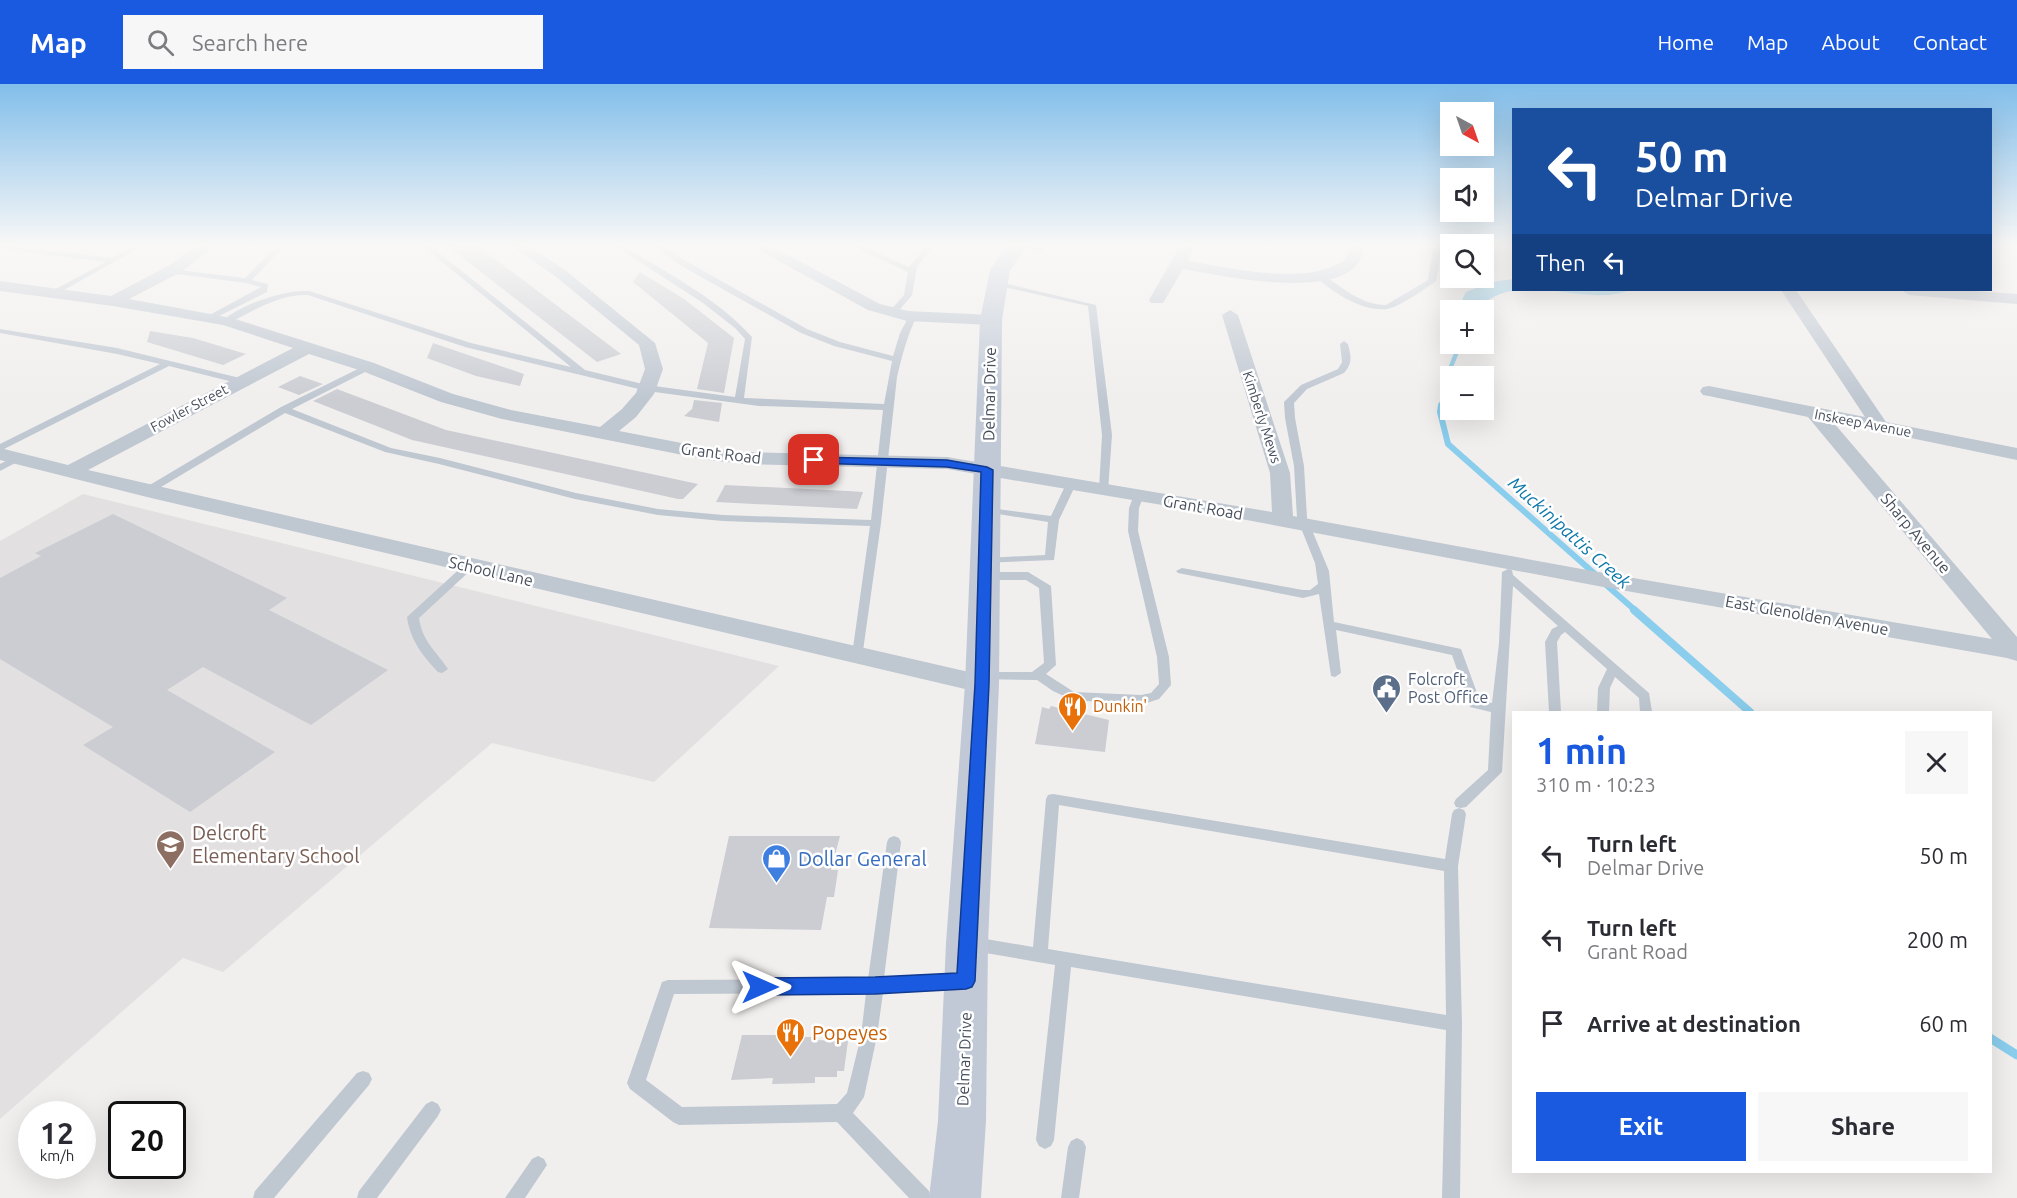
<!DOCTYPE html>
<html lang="en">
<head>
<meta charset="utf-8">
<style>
	body { margin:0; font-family:Ubuntu,sans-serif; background:#f7f7f7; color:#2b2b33; height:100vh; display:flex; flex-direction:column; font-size:22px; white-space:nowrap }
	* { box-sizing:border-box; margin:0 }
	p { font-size:20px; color:#7c7c81 }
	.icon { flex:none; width:33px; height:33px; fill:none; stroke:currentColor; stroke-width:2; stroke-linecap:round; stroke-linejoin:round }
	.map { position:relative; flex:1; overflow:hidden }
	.details { position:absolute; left:1512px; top:627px; width:480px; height:462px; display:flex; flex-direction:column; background:#fff; border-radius:0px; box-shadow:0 6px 24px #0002 }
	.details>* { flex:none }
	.banner { position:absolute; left:1512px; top:24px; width:480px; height:183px; border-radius:0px; box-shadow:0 6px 24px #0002; background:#1a4fa0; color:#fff; overflow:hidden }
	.needle { width:39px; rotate:140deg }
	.buttons { position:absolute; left:1440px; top:18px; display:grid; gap:12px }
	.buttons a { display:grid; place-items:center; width:54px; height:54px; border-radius:0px; background:#fff; box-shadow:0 6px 24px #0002; font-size:30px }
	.speed { position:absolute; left:18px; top:1017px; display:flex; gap:12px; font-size:30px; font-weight:700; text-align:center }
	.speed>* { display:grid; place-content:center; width:78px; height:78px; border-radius:50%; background:#fff; box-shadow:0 6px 24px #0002; line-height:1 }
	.speed small { font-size:15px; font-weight:400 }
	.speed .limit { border:3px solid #111; border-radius:9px; background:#fff; color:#111 }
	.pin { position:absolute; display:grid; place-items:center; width:51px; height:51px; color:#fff; margin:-26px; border-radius:12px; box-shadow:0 3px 9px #0006 }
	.me { position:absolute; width:66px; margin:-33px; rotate:90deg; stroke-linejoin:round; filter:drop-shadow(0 0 4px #0008) }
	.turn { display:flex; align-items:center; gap:21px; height:126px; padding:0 24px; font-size:27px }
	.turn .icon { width:78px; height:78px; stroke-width:2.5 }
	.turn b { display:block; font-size:42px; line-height:51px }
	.then { display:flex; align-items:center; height:57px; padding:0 24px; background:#0003; gap:12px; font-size:22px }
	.round { display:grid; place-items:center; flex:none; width:63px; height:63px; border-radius:0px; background:#f7f7f7 }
	.overview { display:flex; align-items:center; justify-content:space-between; height:102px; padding:0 24px }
	h1 { font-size:36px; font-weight:700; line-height:45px; color:#195ae0 }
	.cta { display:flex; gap:12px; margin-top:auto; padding:12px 24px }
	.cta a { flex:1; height:69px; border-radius:0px; background:#195ae0; color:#fff; font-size:24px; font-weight:700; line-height:69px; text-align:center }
	.cta a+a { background:#f7f7f7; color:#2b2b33 }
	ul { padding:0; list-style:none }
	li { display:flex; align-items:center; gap:18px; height:84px; padding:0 24px }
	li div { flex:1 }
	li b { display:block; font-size:22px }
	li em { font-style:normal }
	header { display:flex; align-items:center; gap:36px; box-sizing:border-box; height:84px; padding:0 30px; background:#195ae0; color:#fff }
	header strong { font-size:28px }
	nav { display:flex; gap:33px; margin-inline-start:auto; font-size:21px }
	.search { width:420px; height:54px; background:#f7f7f7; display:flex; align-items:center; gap:15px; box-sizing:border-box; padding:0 21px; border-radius:0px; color:#7c7c81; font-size:22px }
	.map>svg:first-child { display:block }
</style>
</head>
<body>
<header>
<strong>Map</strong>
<div class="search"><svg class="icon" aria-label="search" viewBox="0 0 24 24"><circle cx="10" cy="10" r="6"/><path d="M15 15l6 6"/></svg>Search here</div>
<nav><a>Home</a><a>Map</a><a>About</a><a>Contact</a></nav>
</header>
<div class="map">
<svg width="2017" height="1114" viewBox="0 0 2017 1114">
	<rect width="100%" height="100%" fill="#f1efee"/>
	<path fill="#e2e0e0" d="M83,410l696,172 -125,116 -162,-39 -269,229 -40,-14 -183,161v-578z"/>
	<path fill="#8acdec" d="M1513,195l1,11h116c-46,19 -115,-24 -153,20h-12l-3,-10 4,-8 25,-10z"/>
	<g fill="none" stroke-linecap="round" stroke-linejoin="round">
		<path stroke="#8acdec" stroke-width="4.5" d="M1441,323l7,-33 12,-30"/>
		<g stroke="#8acdec" stroke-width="6">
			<path d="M1441,321l-1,7 8,32 148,131"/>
			<path d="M1604,499l32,28"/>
		</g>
		<path stroke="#8acdec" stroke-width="8" d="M1634,526l116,102"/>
		<path stroke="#8acdec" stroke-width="9" d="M1990,954l27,17"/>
	</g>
	<g fill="#cbcdd3">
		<path d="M445,160h30l146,110 -24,8z"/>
		<path d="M640,188l44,27 50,39 -10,55 -27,-4 11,-46 -75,-61z"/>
		<path d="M150,247l43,7 53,16 -23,11 -76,-23z"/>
		<path d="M433,259l91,31 -4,12 -44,-10 -49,-18z"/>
		<path d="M300,292l23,8 -24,11 -21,-8z"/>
		<path d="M337,305l109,41 252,54 -15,15h-5l-266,-59 -99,-39z"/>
		<path d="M694,316l28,3 -3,19 -35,-6 8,-7z"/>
		<path d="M725,401l123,6 15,1 -6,17 -141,-7z"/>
		<path d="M113,430l174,84 -18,12 119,60 -77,55 -108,-58 -36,23 108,62 -85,60 -107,-67 30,-18 -113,-68v-81l41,-22 -6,-3z"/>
		<path d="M1051,622l58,14 -4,32 -70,-8 7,-37 7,2z"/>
		<path d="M729,752h111l-9,34h7l-4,27h-7l-6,33 -112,-2z"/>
		<path d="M742,951h44v2h29l-1,3 34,1 -4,30h-7v6h-22v6l-43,1 1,-6 -42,2z"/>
	</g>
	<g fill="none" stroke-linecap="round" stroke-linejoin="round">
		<g fill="#bfc7d1" fill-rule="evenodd">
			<path d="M137,160h9l-91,51h-3v-4l54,-29 -106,-13v-4l112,13z"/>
			<path d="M279,160h7l-34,36 16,4 -1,8 -58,29 -4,-2 1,-2 55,-30 -15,-4 -76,-10 -4,-2 4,-2 75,9z"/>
			<path d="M420,160h8l157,126 62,15 88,12 10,-58 -10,-11 -32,-25 -91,-59h9c45,29 95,53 131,93l-8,61 140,6 8,-43 -58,-15 -33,-13 -123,-69 -25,-20h8l23,16 123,69 33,13 53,14 7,-23 9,-17 7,-2 1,2c-10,20 -15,40 -20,61l-16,146 -19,135 -4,1 -6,-4 18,-129 -147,-5 -65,-6 -83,-16 -136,-35 -54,-12 -100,-39 -134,80h-8v-4l138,-82 87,-43 3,1v4l-79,40 99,39 49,10 136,35 82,16 65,6 148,5 12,-110 -124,-4 -112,-15 -182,-44 -157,-52c-29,-1 -53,15 -79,28l-7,-2c21,-17 59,-31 87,-30l162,52 100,24z"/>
			<path d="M848,160h10l51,23 19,-23h7l-18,23 -5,28 -16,19h-3l-4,-2 15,-17 4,-23z"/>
			<path d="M1042,160h7l-7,8 -28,-5 4,-2 22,3z"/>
			<path d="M1434,160h8l-6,37c-9,7 -39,27 -49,28 -25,3 -55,-17 -72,-33l7,-2c20,13 39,31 64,31l42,-25z"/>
			<path d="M995,197l101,24 16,130 -4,56h-8l-1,-2 3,-54 -14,-129 -93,-21z"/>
			<path d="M0,245l117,19 127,31 1,2 -4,3 -72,-18 -169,85v-7l160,-80 -43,-10 -117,-21z"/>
			<path d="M1344,257l4,3c3,12 5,19 -4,29l-37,16 -13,14 1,15 9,48 3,52 22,53 5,51 127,27 19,52 12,2 7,-60 3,-71 6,-3 4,1 1,5 136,118 3,19h-12l-1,-14 -24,-21 -5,11 -1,24h-12l1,-24 9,-19 -42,-37 -4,3 -4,7 4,70h-12l-4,-70 7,-13 6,-3 -45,-40 -11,186 -36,35 -5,1 -5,-1 -2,-4 2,-4 32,-29 3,-58 -21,-5 -18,-52 -116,-25 5,43 -6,4 -4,-1 -12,-82 -16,4 -125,-25 -2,-2 6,-3 121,22h7l8,-6 -3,-21 -18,-45 -3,-52 -9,-48 -1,-16 17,-17 37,-16 4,-7 -2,-18z"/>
			<path d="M16,372l5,3 -2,2 -19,10v-7z"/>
			<path d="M1071,397l5,3 -17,36 -5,40 -73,3 -2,-2 2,-2 4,-1 60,-3 3,-33 -62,-10 -4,-1 -1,-2 1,-2 69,9 15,-32z"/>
			<path d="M1139,408l5,3 -5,13 -1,23 31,126 2,28 -12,14 -18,6 -69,-5 -19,-9 -16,-11 -56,-1 -2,-3 6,-4h47l12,-9 -5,-75 -13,-8h-40l-6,-4 6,-4h42l23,14 5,79 -10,9 28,18 67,3 10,-2 8,-9 -2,-27 -29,-126 1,-23 5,-13z"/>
			<path d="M469,479l4,1 2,2 -2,2 -54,50c3,23 17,33 29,51l-6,4 -4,-1c-15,-16 -28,-32 -31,-55l58,-53z"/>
			<path d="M1053,710l392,65 7,-45 2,-4 5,-2 5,2 2,4 -8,52 4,158 -2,174h-18l4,-168 -375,-63 -17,173 -3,6 -6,3 -6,-3 -3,-6 19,-175 -81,-14 -6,-2 -2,-5 2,-5 6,-2 59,10 13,-148 2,-4zM1059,721l385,66 2,144 -398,-66z"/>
			<path d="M894,752l5,2 2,4 -17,136 75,-4 6,2 2,5 -2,5 -6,2 -76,5 -6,43 -13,61 -11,16 76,78 2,7h-22l-72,-76 -158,3 -6,-3 -43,-33 -3,-6 35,-101 6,-2 200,-1 19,-137 2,-4zM866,909l-5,43 -14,57 -10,11 -155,3 -36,-27 28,-86z"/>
			<path d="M363,987l6,2 3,6 -3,6 -95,113h-21l2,-7 102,-118z"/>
			<path d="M432,1017l6,3 3,6 -3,6 -61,82h-20l2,-7 67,-87z"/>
			<path d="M1077,1054l6,3 3,6 -7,51h-18l7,-51 3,-6z"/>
			<path d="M538,1072l6,3 3,6 -22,33h-20l27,-39z"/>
		</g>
		<g fill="#bfc7d1" fill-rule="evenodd">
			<path d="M200,160h17l-36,28 -52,27 103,19 142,45 79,31 58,16 89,17 22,-18 14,-16 9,-24 -6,-24 -84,-69 -46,-32h17l39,26 90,73 8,26 -9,25 -18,23 -17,14 89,17 37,4 202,5 325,55 -2,-39 -48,-158 8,-5 8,5 52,158 3,43 305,56 394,67 -184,-222 -99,-21 -6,-1 -3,-4 3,-4 6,-1 156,31 -84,-127h15l90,132 131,26v12l-184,-38 184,215v24l-10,-3 -409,-72 -394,-74 -257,-43 -202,-5 -37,-4 -206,-41 -61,-17 -79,-31 -53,-17 -221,116 894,205 9,3 4,6 -4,6 -9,3 -835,-196 -147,-37v-12l68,17 225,-117 -70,-23 -110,-19 -113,-15v-10l111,15 59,-31z"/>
			<path d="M748,160h19l113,60 28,7 83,4 8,5 -8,5 -84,-4 -39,-11z"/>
			<path d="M1181,160h14l-7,17c44,7 118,26 157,-1l5,-16h14c-1,8 -3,16 -8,22 -30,32 -134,10 -173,3l-20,34h-12l-2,-3z"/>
			<path d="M1901,206h59l57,4v10l-108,-9z"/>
		</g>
		<path fill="#c1c9d7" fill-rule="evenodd" d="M1008,160h21l-19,26 -8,50 -3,364 -11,259 -2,178 -5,77h-52l9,-77 8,-178 19,-259 15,-364 10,-50z"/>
	</g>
	<linearGradient id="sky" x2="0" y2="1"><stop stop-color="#82beea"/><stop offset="0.51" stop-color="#f9f8f7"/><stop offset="1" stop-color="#f9f8f7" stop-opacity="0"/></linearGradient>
	<rect width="2017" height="316" fill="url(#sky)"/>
	<path fill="#195ae0" stroke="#103a92" stroke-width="1.5" d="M814,373l133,3 40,7 6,3 -4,214 -14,297 -3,6 -6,2 -91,5 -115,1 -7,-3 -2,-5 2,-6 7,-3 115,-1 82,-4 18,-289 6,-212 -34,-5 -137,-4 -2,-3z"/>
	<defs>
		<symbol id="civic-pin" viewBox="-11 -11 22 30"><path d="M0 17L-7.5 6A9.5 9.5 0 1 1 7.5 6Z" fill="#5c6f8a" stroke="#fff"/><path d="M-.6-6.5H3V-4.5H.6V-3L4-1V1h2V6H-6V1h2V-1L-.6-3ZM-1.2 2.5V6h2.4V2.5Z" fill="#fff"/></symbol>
		<symbol id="restaurant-pin" viewBox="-11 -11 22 30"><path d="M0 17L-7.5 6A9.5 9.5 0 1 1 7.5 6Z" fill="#e8710a" stroke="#fff"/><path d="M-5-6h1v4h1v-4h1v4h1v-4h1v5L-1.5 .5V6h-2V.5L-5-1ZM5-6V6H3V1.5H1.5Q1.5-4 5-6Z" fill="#fff"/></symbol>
		<symbol id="school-pin" viewBox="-11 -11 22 30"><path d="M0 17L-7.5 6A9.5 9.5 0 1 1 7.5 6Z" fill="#8d6e63" stroke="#fff"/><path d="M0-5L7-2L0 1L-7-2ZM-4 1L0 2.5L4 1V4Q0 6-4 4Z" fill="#fff"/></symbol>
		<symbol id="shop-pin" viewBox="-11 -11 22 30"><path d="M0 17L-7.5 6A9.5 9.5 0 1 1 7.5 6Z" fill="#3f7fe0" stroke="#fff"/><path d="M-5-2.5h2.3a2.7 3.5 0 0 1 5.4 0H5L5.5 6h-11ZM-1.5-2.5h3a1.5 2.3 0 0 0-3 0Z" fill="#fff"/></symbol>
	</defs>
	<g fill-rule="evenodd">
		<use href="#civic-pin" x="1370" y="588" width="33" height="45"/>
		<use href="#restaurant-pin" x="1056" y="606" width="33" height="45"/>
		<use href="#school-pin" x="154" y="744" width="33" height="45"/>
		<use href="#shop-pin" x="760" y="758" width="33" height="45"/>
		<use href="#restaurant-pin" x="774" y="932" width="33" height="45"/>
	</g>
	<g text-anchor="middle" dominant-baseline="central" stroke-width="5" stroke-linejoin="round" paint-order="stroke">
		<g font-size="14" fill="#474f5c" stroke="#fff">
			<text transform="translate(189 324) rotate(-28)">Fowler Street</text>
			<text transform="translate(1262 333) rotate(72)">Kimberly Mews</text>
			<text transform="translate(1863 339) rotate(11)">Inskeep Avenue</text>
		</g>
		<g font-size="16" fill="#474f5c" stroke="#fff">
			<text transform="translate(989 310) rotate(-89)">Delmar Drive</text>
			<text transform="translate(721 369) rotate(7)">Grant Road</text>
			<text transform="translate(1203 423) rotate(10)">Grant Road</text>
			<text transform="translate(1916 449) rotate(50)">Sharp Avenue</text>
			<text transform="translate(491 487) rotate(13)">School Lane</text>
			<text transform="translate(1807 531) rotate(10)">East Glenolden Avenue</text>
			<text transform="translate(964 975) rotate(-88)">Delmar Drive</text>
		</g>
		<g font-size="16" fill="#4e5e75" stroke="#fff" text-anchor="start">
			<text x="1408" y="595">Folcroft<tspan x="1408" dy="18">Post Office</tspan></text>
		</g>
		<g font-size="16" fill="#c56008" stroke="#fff" text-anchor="start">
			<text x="1093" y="622">Dunkin'</text>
		</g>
		<g font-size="18" font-style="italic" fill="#0c77a9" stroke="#fff">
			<text transform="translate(1570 448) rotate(42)">Muckinipattis Creek</text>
		</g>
		<g font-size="20" fill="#785e54" stroke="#fff" text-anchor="start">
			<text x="192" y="748">Delcroft<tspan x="192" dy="23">Elementary School</tspan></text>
		</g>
		<g font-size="20" fill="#366cbe" stroke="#fff" text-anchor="start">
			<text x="798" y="774">Dollar General</text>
		</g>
		<g font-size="20" fill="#c56008" stroke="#fff" text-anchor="start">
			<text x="812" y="948">Popeyes</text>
		</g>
	</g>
</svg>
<div class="buttons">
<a><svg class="needle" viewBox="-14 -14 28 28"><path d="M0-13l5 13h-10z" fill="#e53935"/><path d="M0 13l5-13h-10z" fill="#7c7c81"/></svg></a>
<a><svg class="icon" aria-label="sound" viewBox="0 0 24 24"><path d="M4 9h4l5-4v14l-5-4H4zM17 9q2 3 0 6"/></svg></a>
<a><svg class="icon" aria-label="search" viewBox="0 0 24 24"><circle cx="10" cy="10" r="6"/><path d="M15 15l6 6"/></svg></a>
<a>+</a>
<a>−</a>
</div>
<div class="speed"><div>12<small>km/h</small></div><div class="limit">20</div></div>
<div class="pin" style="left:814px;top:376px;background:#d93025"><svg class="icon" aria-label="arrive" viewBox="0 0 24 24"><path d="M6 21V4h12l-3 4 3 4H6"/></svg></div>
<svg class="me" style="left:760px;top:903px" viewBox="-20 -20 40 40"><path d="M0-17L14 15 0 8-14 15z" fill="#195ae0" stroke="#fff" stroke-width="4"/></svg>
<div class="banner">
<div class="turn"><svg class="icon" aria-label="left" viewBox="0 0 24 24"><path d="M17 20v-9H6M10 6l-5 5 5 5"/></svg><div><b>50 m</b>Delmar Drive</div></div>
<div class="then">Then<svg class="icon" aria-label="left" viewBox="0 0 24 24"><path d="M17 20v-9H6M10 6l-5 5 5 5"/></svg></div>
</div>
<section class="details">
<div class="overview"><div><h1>1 min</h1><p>310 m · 10:23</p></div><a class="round"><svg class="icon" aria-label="close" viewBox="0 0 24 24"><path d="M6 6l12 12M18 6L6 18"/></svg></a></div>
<ul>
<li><svg class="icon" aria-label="left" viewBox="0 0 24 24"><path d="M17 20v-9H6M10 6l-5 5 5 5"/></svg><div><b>Turn left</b><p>Delmar Drive</p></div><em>50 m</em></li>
<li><svg class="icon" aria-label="left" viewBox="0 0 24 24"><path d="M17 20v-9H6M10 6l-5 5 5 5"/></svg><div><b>Turn left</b><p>Grant Road</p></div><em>200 m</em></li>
<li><svg class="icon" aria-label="arrive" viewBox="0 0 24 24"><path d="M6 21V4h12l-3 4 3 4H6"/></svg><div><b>Arrive at destination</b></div><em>60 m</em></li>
</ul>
<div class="cta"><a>Exit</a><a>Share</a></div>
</section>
</div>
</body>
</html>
